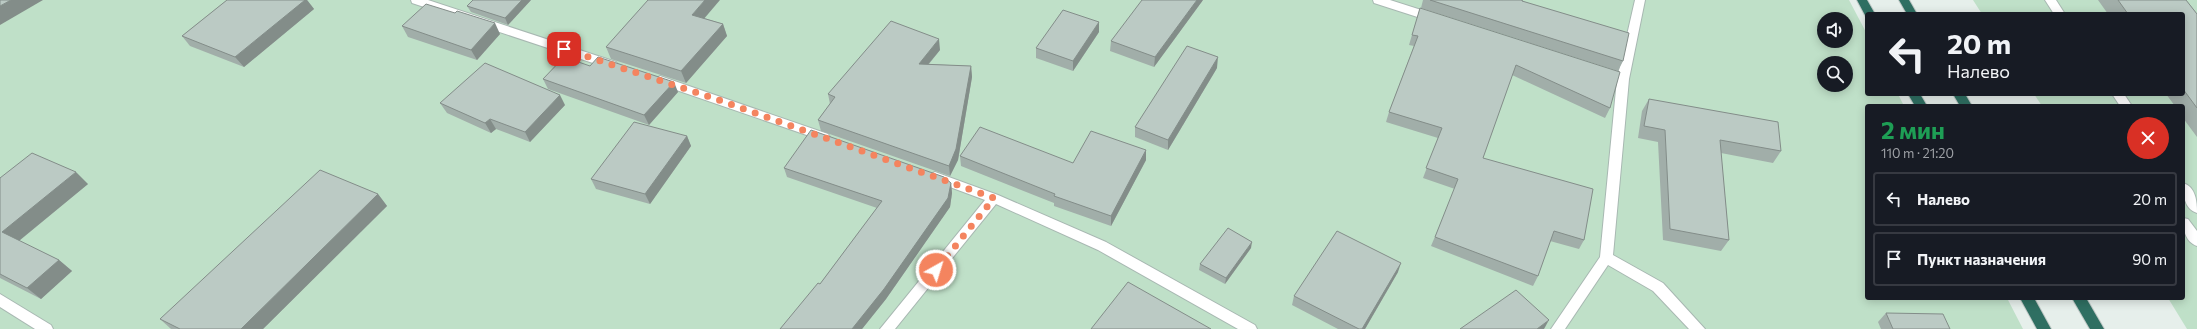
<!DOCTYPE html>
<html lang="ru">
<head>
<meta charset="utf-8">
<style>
	body { margin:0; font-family:Commissioner,sans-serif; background:#242831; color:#f1f3f6; height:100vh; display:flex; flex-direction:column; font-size:15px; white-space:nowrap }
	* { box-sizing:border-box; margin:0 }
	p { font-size:13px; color:#9ea1a6 }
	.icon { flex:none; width:22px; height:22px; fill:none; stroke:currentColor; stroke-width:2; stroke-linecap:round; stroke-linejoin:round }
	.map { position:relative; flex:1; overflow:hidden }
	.drawer { position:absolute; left:1865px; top:104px; width:320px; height:196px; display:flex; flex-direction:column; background:#171b24; border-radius:4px; box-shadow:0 2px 10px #0003 }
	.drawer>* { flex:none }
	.hud { position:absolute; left:1865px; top:12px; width:320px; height:84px; border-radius:4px; box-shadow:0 2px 10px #0003; background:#171b24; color:#f1f3f6; overflow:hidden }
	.tools { position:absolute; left:1817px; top:12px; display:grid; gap:8px }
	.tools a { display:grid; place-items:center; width:36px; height:36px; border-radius:50%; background:#171b24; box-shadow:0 2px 10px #0003; font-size:20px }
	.pin { position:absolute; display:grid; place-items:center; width:34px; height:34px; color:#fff; margin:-17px; border-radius:8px; box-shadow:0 2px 6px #0006 }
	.me { position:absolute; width:44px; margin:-22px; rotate:39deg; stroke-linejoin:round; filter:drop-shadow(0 0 3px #0008) }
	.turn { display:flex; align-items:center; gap:14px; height:84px; padding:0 16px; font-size:18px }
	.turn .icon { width:52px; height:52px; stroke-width:2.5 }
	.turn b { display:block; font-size:28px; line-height:34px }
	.round { display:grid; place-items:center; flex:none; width:42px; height:42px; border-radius:21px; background:#242831 }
	.headline { display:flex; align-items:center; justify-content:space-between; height:68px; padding:0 16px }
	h1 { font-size:24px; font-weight:700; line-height:30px; color:#1e9e55 }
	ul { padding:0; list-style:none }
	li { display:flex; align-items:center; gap:12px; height:54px; margin:0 8px 6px; padding:0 8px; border:2px solid #363941; border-radius:4px }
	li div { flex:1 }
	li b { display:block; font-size:15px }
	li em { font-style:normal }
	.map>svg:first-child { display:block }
</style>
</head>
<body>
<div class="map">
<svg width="2197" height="329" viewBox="0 0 2197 329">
	<rect width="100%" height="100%" fill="#e6efeb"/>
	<g fill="#bfe0c8" fill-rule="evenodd">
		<path d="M0,0h1849l18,34v60h31l6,12h-37v192h140l16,31h-2023zM1824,19h22v22h-22zM1824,63h22v22h-22z"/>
		<path d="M1973,0h224v329h-10l-19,-31h15v-192h-141l-8,-12h149v-80h-201z"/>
	</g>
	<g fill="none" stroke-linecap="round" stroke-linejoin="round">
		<defs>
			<g id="minor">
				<path d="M411,0h17l188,62 2,3 -6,4 -4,-1 -196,-65z"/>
				<path d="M1373,0h17l47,15 1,3 -5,4 -59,-19z"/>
				<path d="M1635,0h10l-16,79 -16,176 50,28 42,46h-16l-36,-38 -45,-26 -43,64h-14l49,-72 17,-178z"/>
				<path d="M2045,0h11l9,14h-11z"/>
				<path d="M660,76l168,58 2,3 -6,4 -168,-58 -2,-3z"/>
				<path d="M2112,94h12l8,12h-12z"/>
				<path d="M935,172l63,23 108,47 149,83 2,4h-19l-140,-79 -102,-46 -101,125h-15l105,-129 -54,-20 -2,-3 2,-3z"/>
				<path d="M2183,183c13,4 14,19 14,30 -13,-4 -14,-19 -14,-30z"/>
				<path d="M2183,218l5,1 9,12v15c-12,-4 -14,-17 -14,-28z"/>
				<path d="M0,294l51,31 2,4h-18l-35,-22z"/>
			</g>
			<g id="highway">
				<path d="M1857,0h10l8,14h-8l-1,3z"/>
				<path d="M1899,0h10l8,14h-10z"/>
				<path d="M1908,94h12l7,12h-12z"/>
				<path d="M1953,94h12l7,12h-12z"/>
				<path d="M2020,298h14l17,31h-14z"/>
				<path d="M2072,298h14l18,31h-14z"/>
			</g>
		</defs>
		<use href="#minor" stroke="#a8b8b2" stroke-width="2"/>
		<use href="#highway" stroke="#c2cac8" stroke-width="2"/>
		<use href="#minor" fill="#fff" fill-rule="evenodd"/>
		<use href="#highway" fill="#2f6f62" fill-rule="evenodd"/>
	</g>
	<g fill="#a1aea9">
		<path d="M227,0h80l7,9 -70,58 -54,-21 -8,-10z"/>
		<path d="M531,0l-23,25 -37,-13 -4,-6z"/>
		<path d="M1203,0l-49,67 -44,-16 1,-10z"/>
		<path d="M1423,0h100v1l100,60 -5,10 -197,-63z"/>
		<path d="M2098,0h88l11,14v123l-14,-19v-12h-8l-9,-12h17v-80h-75z"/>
		<path d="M1420,8l190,100 -5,10 -93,-43 -29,83 101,82 -5,9 -29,-8 -12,35 -5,10 -102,-40 24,-57 -32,-11 15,-40 -52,-16 3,-10 25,-66 -5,-1z"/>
		<path d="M704,18l19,6 4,12 -41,47 -75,-24 -5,-12z"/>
		<path d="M402,26l98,8 -23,26 -69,-23z"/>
		<path d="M1099,32l-26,39 -37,-13v-10z"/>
		<path d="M940,50l-11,14 42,2 1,11 -14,83 -8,16 -129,-45 -3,-11 12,-16 -2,-10z"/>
		<path d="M1217,68l-49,82 -33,-13v-10z"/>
		<path d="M543,79l135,13 -29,33 -101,-36z"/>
		<path d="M1649,99l132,52 -8,12 -52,-10 8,87 -8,11 -58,-11 -5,-98 -20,-4 4,-27z"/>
		<path d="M440,103l125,2 -35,37 -34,-13 -5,4 -44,-20z"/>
		<path d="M687,136l4,10 -41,58 -54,-15 -5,-10z"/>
		<path d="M1146,150v10l-35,66 -57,-20v-3l-93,-37 -1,-10 113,7z"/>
		<path d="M784,168l167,15 1,10 -2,14 -64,92 -24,30h-82l40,-45 57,-76 -90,-31z"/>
		<path d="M0,178l88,6 -69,57 40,19 13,11 -31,28 -41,-21z"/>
		<path d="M378,194l9,12 -124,123h-92l-11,-10z"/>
		<path d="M1251,248l-26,36 -26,-14 1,-6z"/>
		<path d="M1398,272l-33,57h-27l-46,-24 2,-9z"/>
		<path d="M1886,313l64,16h-69l-3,-7z"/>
	</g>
	<g fill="#838d89">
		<path d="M11,0h32l-43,25v-19z"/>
		<path d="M305,0h2l7,9 -70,58 -9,-10z"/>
		<path d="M522,0h9l-23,25 -3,-7z"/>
		<path d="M705,0h15l-23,27 -5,-12z"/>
		<path d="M1197,0h6l-49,67 1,-10z"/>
		<path d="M1099,22v10l-26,39v-10z"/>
		<path d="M495,23l5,11 -23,26 -6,-10z"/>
		<path d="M723,24l4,12 -41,47 -5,-12z"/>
		<path d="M939,39l1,11 -20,24 -1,-10z"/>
		<path d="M1218,57l-1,11 -49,82v-10z"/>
		<path d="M971,66l1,11 -14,83 -8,16 -1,-10z"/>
		<path d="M674,82l4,10 -29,33 -5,-10z"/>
		<path d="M560,95l5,10 -35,37 -5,-10z"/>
		<path d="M490,119l6,10 -5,4 -6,-10z"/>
		<path d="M687,136l4,10 -41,58 -5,-10z"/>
		<path d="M1146,150v10l-35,66v-10z"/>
		<path d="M76,172l12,12 -73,60 -13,-12z"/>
		<path d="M951,183l1,10 -2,14 -64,92 -24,30h-10z"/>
		<path d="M378,194l9,12 -124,123h-22z"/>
		<path d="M1252,242l-1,6 -26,36 1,-6z"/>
		<path d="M59,260l13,11 -31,28 -14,-11z"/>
		<path d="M1401,263l-3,9 -33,57h-3z"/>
		<path d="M1549,320l-5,9h-7z"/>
	</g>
	<g fill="#bbcac4" stroke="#838d89">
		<path d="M0,0h11l-11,6z"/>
		<path d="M227,0h78l-70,57 -53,-21z"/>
		<path d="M473,0h49l-17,18 -38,-12z"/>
		<path d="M648,0h57l-13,15 31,9 -42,47 -75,-24z"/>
		<path d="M1142,0h55l-42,57 -44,-16z"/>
		<path d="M1430,0h92v1l107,32 -6,28z"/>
		<path d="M2118,0h68l11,14v94l-14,-19v-75h-55z"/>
		<path d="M426,4l29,9 2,-2 38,12 -24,27 -69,-24z"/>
		<path d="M1420,8l200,64 -10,36 -94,-43 -33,93 110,31 -9,51 -30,-9 -16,45 -103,-39 23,-58 -32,-11 16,-40 -53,-16 29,-76 -6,-1z"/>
		<path d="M1063,10l36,12 -26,39 -37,-13z"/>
		<path d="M891,21l48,18 -20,25 52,2 -15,83 -7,17 -131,-46 17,-23 -7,-3z"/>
		<path d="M1187,46l31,11 -50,83 -33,-13z"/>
		<path d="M564,57l26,9 8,-9 76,25 -30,33 -101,-36z"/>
		<path d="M485,63l75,32 -35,37 -35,-13 -5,4 -45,-20z"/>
		<path d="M1649,99l129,23 3,29 -61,-11 9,100 -59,-11 -5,-99 -21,-4z"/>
		<path d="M634,122l53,14 -42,58 -54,-15z"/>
		<path d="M980,127l93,36 18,-32 55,19 -35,66 -57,-20 1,-2 -95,-38z"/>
		<path d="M811,130l133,47 7,6 -3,15 -64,91 -32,40h-72l38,-46 2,1 62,-83 -98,-33z"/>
		<path d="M32,153l44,19 -74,60 57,28 -32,28 -27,-14v-96z"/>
		<path d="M320,170l58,24 -137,135h-61l-20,-10z"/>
		<path d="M1228,228l24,14 -26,36 -26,-14z"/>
		<path d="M1337,231l64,32 -39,66h-3l-65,-33z"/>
		<path d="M1128,282l83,47h-120z"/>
		<path d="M1516,290l33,30 -12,9h-77z"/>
		<path d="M1886,313l57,1 7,15h-57z"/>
	</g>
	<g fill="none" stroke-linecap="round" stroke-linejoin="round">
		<path stroke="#f4845f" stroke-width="7" stroke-dasharray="0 12.6" d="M564,49l149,49 281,100 -58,72"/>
	</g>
</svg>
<div class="tools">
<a><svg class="icon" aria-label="sound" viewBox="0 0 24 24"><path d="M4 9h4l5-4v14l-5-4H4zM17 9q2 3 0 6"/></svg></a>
<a><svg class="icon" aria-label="search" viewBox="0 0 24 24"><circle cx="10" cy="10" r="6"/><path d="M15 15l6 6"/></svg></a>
</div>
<div class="pin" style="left:564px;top:49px;background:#d93025"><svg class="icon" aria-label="arrive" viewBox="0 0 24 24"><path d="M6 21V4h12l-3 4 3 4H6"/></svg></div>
<svg class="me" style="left:936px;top:270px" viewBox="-20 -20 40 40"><circle r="17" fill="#f4845f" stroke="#fff" stroke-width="3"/><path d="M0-11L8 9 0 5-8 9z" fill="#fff"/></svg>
<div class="hud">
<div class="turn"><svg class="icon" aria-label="left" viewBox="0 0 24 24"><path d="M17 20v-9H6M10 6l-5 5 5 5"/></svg><div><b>20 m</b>Налево</div></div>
</div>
<section class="drawer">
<div class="headline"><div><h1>2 мин</h1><p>110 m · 21:20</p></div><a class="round" style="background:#d93025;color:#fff"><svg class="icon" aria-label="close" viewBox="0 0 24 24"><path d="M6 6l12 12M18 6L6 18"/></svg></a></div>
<ul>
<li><svg class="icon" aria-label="left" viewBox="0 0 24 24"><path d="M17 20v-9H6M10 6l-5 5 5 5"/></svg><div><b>Налево</b></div><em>20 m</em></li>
<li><svg class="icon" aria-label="arrive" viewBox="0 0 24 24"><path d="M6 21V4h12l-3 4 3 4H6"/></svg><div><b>Пункт назначения</b></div><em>90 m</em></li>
</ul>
</section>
</div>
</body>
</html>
